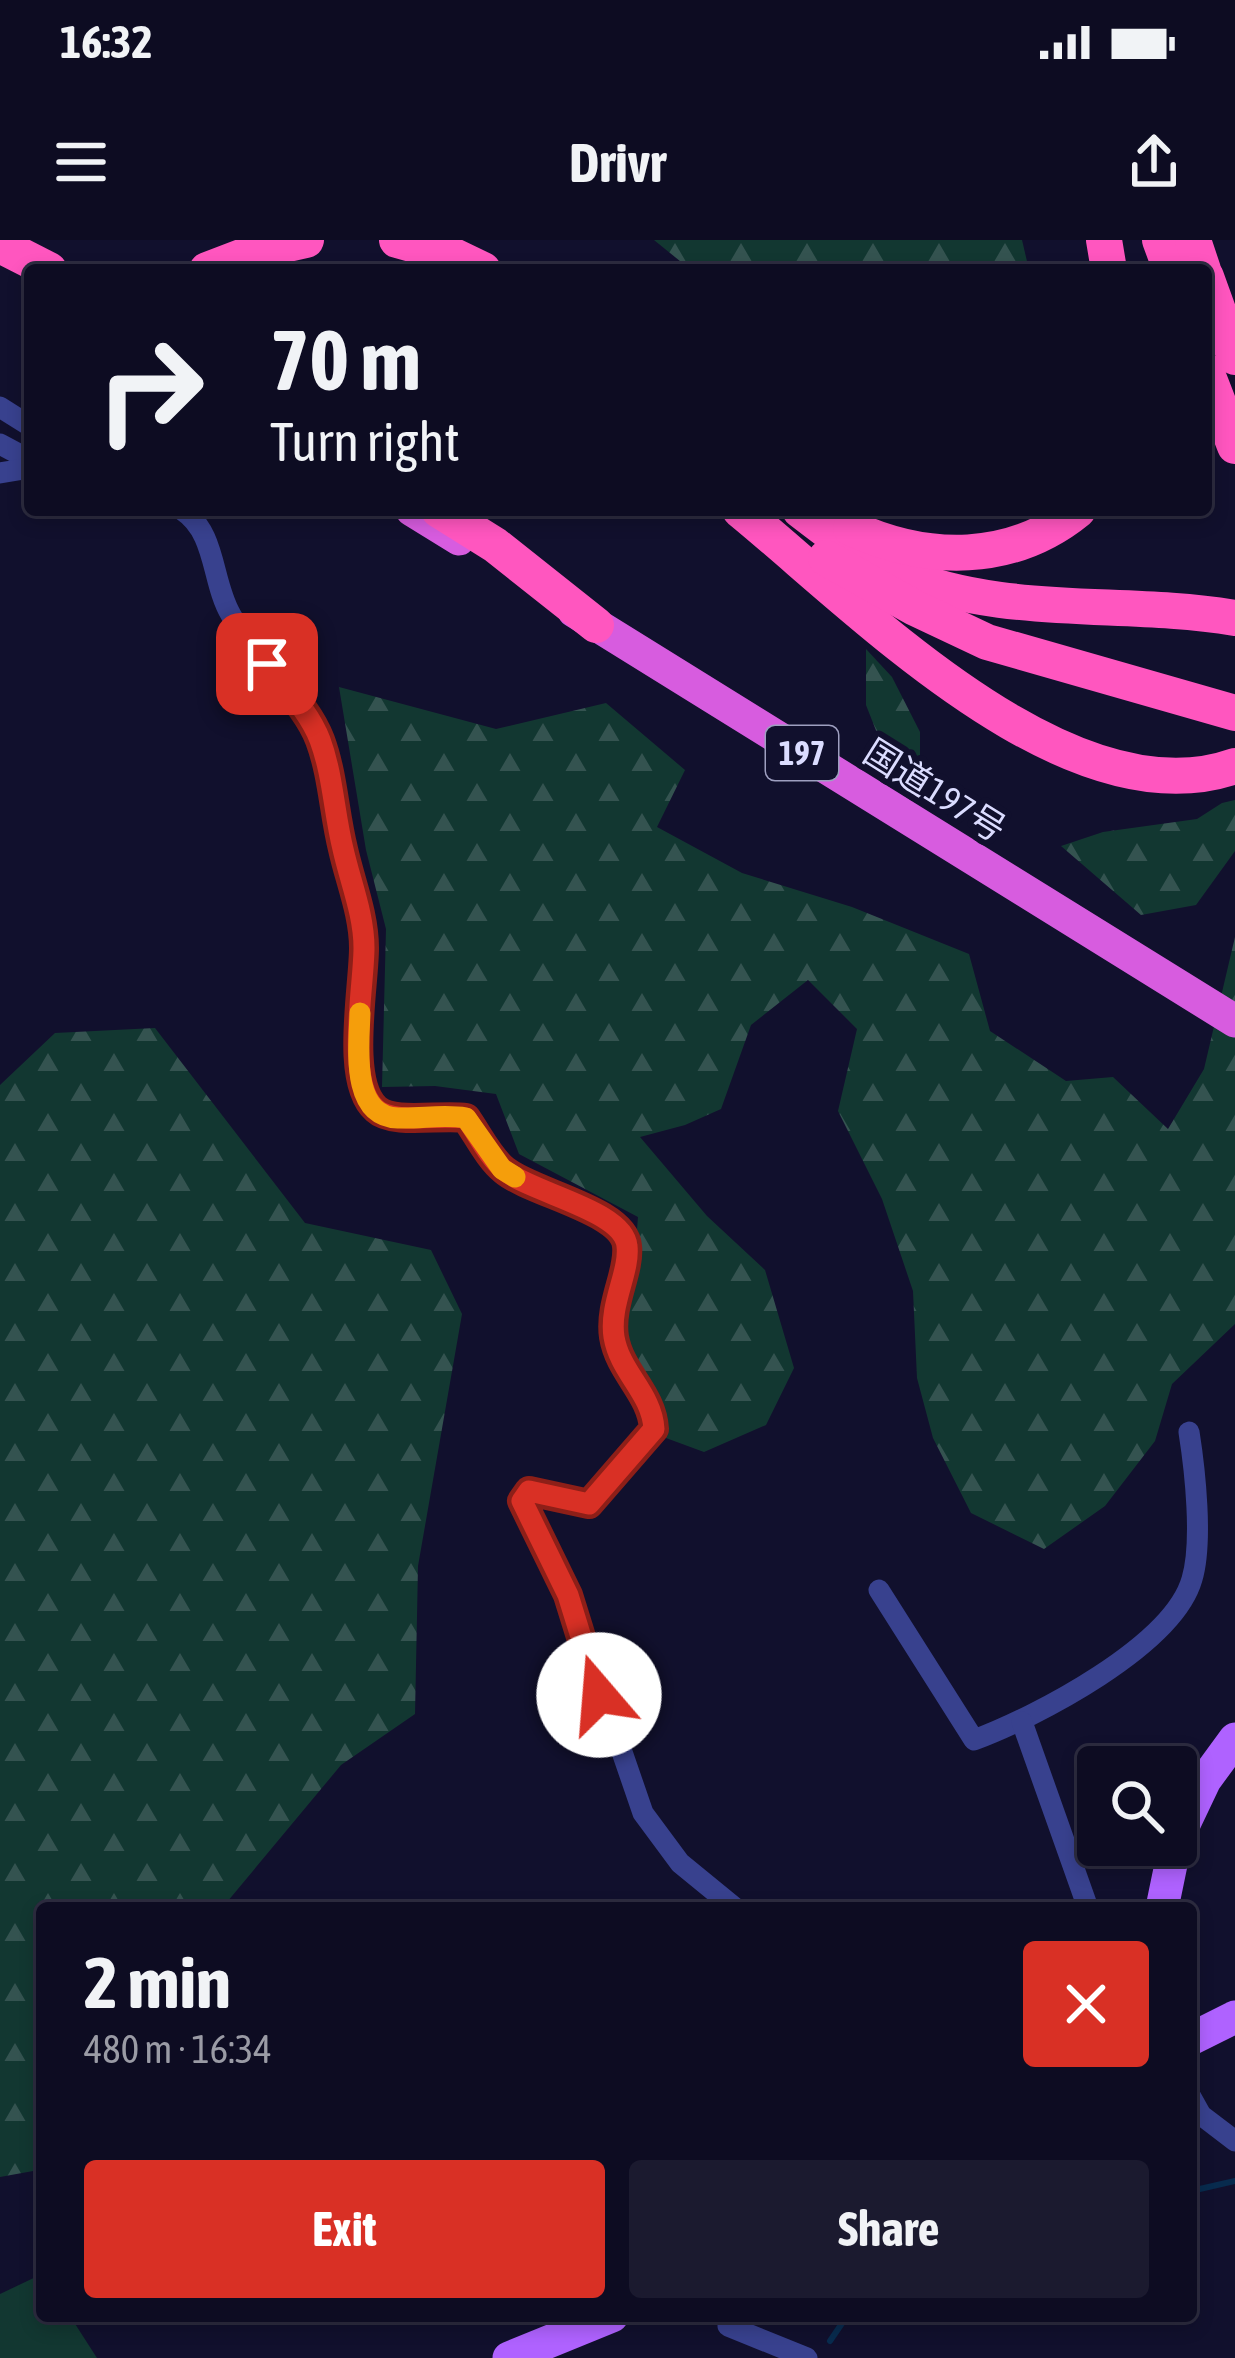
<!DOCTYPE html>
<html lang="en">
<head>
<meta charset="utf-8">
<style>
	body { margin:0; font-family:"Asap Condensed","Noto Sans JP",sans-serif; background:#1b1a2f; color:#f1f3f6; height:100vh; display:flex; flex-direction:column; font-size:45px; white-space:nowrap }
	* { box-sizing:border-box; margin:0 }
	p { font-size:39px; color:#9a9ba5 }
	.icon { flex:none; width:66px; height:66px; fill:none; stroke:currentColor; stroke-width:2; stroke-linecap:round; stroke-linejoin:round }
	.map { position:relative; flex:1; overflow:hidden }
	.sheet { position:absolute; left:36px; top:1662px; width:1161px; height:420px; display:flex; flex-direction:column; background:#0d0c22; border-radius:12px; box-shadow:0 6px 18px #0003,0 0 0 3px #2d2c40 }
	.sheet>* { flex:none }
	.guide { position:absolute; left:24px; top:24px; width:1188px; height:252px; border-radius:12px; box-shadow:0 6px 18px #0003,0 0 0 3px #2d2c40; background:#0d0c22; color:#f1f3f6; overflow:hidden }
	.tools { position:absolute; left:1077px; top:1506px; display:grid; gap:24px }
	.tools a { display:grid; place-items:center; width:120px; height:120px; border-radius:12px; background:#0d0c22; box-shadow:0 6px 18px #0003,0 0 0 3px #2d2c40; font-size:60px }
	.pin { position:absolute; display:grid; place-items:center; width:102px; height:102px; color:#fff; margin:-51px; border-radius:24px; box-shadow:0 6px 18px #0006 }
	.me { position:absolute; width:132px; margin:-66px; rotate:342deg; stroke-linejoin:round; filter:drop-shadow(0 0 9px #0008) }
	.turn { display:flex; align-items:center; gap:42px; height:252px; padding:0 48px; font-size:54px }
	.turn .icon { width:156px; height:156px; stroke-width:2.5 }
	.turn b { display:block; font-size:84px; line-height:102px }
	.round { display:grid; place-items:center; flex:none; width:126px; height:126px; border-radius:12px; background:#1b1a2f }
	.headline { display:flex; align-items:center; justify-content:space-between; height:204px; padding:0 48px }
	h1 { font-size:72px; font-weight:700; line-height:90px }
	.action { display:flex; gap:24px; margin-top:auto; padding:24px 48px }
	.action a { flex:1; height:138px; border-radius:12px; background:#d93025; color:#fff; font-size:48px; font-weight:700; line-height:138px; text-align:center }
	.action a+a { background:#1b1a2f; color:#f1f3f6 }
	.status { display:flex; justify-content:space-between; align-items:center; height:84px; padding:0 60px; background:#0d0c22; direction:ltr }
	.status svg { height:33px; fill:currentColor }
	header { display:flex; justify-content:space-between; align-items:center; height:156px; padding:0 48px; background:#0d0c22; font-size:54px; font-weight:700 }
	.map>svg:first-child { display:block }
</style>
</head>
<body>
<div class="status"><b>16:32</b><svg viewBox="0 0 49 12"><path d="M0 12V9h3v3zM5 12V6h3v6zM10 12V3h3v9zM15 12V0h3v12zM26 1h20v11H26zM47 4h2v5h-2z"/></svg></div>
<header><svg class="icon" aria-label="menu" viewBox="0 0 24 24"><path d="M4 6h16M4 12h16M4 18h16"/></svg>Drivr<svg class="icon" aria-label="share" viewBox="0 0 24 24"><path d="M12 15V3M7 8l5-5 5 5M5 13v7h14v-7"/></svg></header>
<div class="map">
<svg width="1235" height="2118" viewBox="0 0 1235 2118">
	<defs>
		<pattern id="forest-firs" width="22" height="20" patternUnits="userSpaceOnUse" patternTransform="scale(3)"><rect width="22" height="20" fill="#123731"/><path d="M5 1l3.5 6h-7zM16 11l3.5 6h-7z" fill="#345350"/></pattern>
	</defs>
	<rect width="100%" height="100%" fill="#11102d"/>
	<path fill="#123731" d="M42,2034v42h28l27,42h-97v-64z"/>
	<g fill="url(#forest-firs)">
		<path d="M654,0h368l7,30h-338z"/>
		<path d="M866,409l26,28 28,55v40l-30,-6 -24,-61z"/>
		<path d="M339,447l157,42 110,-26 79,67 -28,57 85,46 110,34 117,47 21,77 76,50 47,-4 55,52 36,-60 31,-132v387l-63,60 -17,57 -50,65 -61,43 -73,-36 -38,-75 -16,-60 -4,-87 -31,-92 -44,-88 19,-82 -49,-49 -57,45 -30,84 -36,16 -45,12 67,79 58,54 29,98 -28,57 -62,27 -38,-14 -62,-87 28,-57 6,-77 -119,-63 -23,-60 -61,-8 -53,1 4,-158 -20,-79z"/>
		<path d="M1235,560v51l-39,54 -55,10 -80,-69 42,-14 94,-13 25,-16z"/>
		<path d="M155,788l150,195 126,27 31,64 -44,252 -3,148 -74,51 -119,143h-180v268l-9,-5 -33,6v-1092l55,-52z"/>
	</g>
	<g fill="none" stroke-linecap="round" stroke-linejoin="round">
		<g stroke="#082b4e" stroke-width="6">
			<path d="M1191,1951l44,-10"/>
			<path d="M830,2101l17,-25"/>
		</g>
		<g stroke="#38418e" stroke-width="21">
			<path d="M0,167l30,19"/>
			<path d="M0,204l30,16"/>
			<path d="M0,233l30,-5"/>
			<path d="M182,270c35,23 29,71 49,105 24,43 63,76 86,119 17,31 19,74 24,107 5,28 15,54 20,81 7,44 -16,149 9,181 20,26 67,10 95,15 13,16 24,40 39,52 27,23 120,40 123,76 3,26 -18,58 -13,91 6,36 38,56 40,92l-65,75 -38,-11 -22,-2 -7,10 46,94 75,218 37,50 55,45"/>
			<path d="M879,1350l95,150c62,-23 199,-94 218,-161 11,-37 3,-109 -3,-147"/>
			<path d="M1022,1482l66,186"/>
			<path d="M1191,1857l10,18 34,26"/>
			<path d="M728,2086l79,32"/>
		</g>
		<g stroke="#af62ff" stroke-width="33">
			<path d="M1176,1601l29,-61 30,-41"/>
			<path d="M1162,1668l13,-63"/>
			<path d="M1191,1799l44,-22"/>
			<path d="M509,2118l103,-42"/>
		</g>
		<g stroke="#d75cdf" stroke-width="33">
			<path d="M412,270l47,29"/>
			<path d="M574,371l661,410"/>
		</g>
		<g stroke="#ff56bf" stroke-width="36">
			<path d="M397,0l57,16 29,14"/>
			<path d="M1104,0l5,30"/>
			<path d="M1160,0l11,30"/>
			<path d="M1193,0l10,30"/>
			<path d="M0,5l49,25"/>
			<path d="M207,30l50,-19 49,-11"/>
			<path d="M1206,37l29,80"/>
			<path d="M1206,131l29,75"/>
			<path d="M439,270l56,35 101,80"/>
			<path d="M740,270c119,97 329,315 495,256"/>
			<path d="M800,270c30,23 60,47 94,62 109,47 227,27 341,46"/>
			<path d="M851,288c76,35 161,36 227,-18"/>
			<path d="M826,318l89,50 72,34 248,71"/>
		</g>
	</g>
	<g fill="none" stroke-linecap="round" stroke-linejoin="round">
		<defs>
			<path id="route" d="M267,424c18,23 43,49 53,76 13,35 14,73 23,109 7,32 21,65 21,99 0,39 -19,134 12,161 17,16 65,5 90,9 12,17 23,40 38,52 27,23 120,40 123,76 3,26 -18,58 -13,91 6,36 38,56 40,92l-65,75 -60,-13 -7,10 46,94 31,100"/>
		</defs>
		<use href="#route" stroke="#8d1f18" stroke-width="30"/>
		<use href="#route" stroke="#d93025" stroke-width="21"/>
		<path stroke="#f59e0b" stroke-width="21" d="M360,773c-1,34 -10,103 38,105 24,1 44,-4 68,0l36,51 13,8"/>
	</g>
	<g text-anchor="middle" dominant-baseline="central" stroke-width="12" stroke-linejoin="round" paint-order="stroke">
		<rect fill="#11102d" stroke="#9e9fc0" stroke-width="3" x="766" y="486" width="72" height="54" rx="9"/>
		<g font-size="33" font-weight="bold" fill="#dbdcff">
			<text x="802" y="513">197</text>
		</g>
		<g font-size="36" fill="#dbdcff" stroke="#11102d">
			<text transform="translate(935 550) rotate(32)">国道197号</text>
		</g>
	</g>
</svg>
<div class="tools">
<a><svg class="icon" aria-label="search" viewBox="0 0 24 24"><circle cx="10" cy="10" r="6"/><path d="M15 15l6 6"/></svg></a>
</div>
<div class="pin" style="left:267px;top:424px;background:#d93025"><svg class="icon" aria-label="arrive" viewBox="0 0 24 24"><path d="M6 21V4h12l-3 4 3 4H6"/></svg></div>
<svg class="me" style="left:599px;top:1455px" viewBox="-20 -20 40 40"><circle r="19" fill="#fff"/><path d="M0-13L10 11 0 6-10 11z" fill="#d93025"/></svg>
<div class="guide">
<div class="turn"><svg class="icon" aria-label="right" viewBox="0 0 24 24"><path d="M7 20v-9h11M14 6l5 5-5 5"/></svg><div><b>70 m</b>Turn right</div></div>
</div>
<section class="sheet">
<div class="headline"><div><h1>2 min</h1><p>480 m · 16:34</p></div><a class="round" style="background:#d93025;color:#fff"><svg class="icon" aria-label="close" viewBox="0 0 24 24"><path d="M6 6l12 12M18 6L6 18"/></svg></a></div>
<div class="action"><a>Exit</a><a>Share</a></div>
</section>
</div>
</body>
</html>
